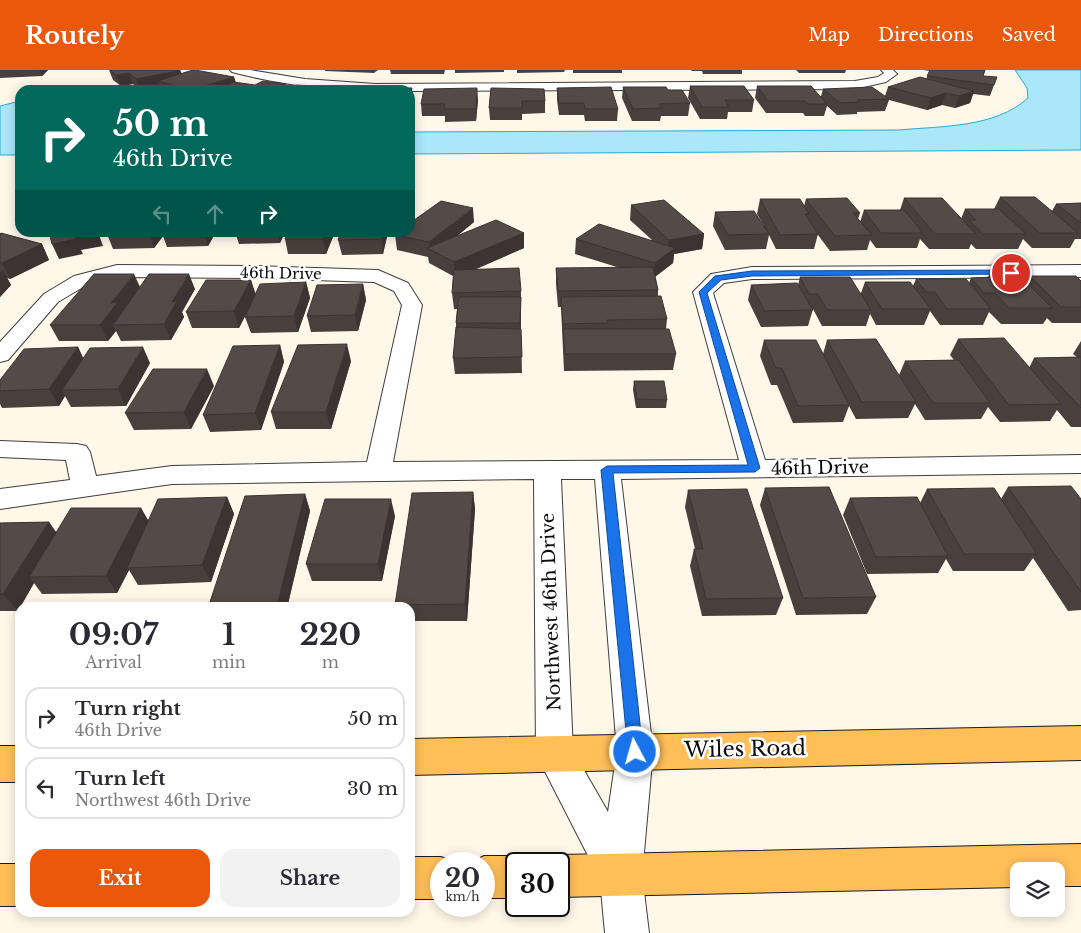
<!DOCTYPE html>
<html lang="en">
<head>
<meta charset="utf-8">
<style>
	body { margin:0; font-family:"Libre Baskerville",serif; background:#f2f2f3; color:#2b2b33; height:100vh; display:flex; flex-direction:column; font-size:19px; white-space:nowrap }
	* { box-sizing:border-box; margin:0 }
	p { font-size:16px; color:#7c7c81 }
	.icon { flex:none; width:28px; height:28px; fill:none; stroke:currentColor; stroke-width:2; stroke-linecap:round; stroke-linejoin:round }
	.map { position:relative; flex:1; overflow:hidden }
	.panel { position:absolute; left:15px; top:532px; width:400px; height:315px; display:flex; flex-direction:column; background:#fff; border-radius:15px; box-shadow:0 2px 12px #0003 }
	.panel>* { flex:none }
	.banner { position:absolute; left:15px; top:15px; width:400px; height:152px; border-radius:15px; box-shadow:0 2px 12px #0003; background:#00695c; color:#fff; overflow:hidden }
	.buttons { position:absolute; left:1010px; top:792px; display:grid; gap:10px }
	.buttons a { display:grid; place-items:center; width:55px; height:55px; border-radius:10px; background:#fff; box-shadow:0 2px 12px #0003; font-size:25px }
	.speed { position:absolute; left:430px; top:782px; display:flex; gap:10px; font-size:25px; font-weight:700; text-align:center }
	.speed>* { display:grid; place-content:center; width:65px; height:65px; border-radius:50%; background:#fff; box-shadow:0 2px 12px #0003; line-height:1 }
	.speed small { font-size:12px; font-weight:400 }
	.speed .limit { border:2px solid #111; border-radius:8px; background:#fff; color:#111 }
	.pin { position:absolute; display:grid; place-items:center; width:42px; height:42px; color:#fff; margin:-21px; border:2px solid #fff; border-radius:50%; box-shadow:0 1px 5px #0007 }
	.me { position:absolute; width:55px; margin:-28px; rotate:354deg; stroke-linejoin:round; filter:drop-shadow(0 0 4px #0008) }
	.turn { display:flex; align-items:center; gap:18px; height:105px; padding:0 15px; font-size:22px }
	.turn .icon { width:65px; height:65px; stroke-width:2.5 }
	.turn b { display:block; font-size:35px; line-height:42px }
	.lanes { display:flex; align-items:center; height:48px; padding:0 15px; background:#0003; justify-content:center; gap:25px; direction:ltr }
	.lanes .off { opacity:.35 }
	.eta { display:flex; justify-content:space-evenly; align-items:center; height:85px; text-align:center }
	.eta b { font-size:30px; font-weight:700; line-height:35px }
	.cta { display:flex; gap:10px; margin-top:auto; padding:10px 15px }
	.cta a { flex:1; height:58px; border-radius:15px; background:#ea580c; color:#fff; font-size:20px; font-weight:700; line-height:58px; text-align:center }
	.cta a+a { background:#f2f2f3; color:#2b2b33 }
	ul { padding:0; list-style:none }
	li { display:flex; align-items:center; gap:15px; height:62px; margin:0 10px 8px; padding:0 5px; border:2px solid #e1e1e2; border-radius:15px }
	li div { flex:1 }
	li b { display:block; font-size:19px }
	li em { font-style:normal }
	header { display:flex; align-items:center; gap:30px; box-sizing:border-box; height:70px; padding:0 25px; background:#ea580c; color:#fff }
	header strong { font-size:24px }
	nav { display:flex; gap:28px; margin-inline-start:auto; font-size:18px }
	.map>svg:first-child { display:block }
</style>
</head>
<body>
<header>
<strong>Routely</strong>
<nav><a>Map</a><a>Directions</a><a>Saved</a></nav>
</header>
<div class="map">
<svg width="1081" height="863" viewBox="0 0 1081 863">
	<rect width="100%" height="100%" fill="#fff7e8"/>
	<g fill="#aae7f9" stroke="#2da9d4">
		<path d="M1015,0h66v80l-671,4v-22l489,-2c42,-4 96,-2 129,-32l-1,-10z"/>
		<path d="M20,31v54h-20v-49z"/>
	</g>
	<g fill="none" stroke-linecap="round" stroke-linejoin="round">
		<defs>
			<g id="minor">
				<path d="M230,0h20l55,9 70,5 480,-3 23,-4 6,-4 -3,-3h12l4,4 -11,8 -31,7 -445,2c-9,-4 -30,-1 -41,-1 -46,0 -92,-6 -137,-18z"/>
				<path d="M117,195l134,1 127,4 30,13 14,22 -29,157 346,-2 -46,-168 18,-18 41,-7 329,-2v12l-329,2 -28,4 -11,10 52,167 316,-5v18l-460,6 32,272 -11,124 7,58h-44l-5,-54 -64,-125 -2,-275 -362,5 -172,25v-20l70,-9 -4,-20 -66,-3v-16l77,3 9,2 4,6 6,24 76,-10 195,-4 35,-157 -8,-14 -20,-9 -123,-4 -134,-1 -29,7 -30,18 -50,58 -8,2v-20l44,-48 30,-18zM561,409h34l22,272 -9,61 -35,-61z"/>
			</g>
			<g id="major">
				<path d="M1081,656v34l-671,15v-36z"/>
				<rect x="0" y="676" width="20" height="36"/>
				<path d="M1081,774v42h-25v-15h-37v16l-460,10v-33h-16l1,-3 15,-6z"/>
				<path d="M484,786h32l15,6v2h-15v34h-32v-34h-15z"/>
				<path d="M410,787h31l15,6 -15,1v35h-31z"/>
				<rect x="0" y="794" width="20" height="42"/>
			</g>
		</defs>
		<use href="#minor" stroke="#3e3e3e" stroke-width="2"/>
		<use href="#major" stroke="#1c1c1c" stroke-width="2"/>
		<use href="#minor" fill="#fff" fill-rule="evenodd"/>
		<use href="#major" fill="#ffbf58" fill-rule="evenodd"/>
	</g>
	<g fill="#48403d">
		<path d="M0,0h48l-6,6 -42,2z"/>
		<path d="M109,0h71l1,3 53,4 2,6 51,7h-127l-1,-3 -19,3 -7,-6 -12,2 -8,-6z"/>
		<path d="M325,0h53l-4,3 -49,-2z"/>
		<path d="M390,0h55l-1,4h-53z"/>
		<path d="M455,0h49v2l-49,1z"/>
		<path d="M517,0h48l-1,2 -47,1z"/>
		<rect x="573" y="0" width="49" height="3"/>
		<path d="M691,0h51v4h-39l-1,-3h-10z"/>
		<path d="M796,0h50l-1,3h-46z"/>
		<path d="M923,0h62l-2,6 11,9 -4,11 -17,-2 -3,9 -15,5 -13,-3 -15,5 -38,-10 -4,11 -28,1v2l-20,1 -10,-9 -3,10h-19l-2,-3h-37l-11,-15 2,-12 64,10 2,-7 62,7 3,-9 38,-8 4,-8z"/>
		<path d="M690,16l64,14 -2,12h-24l-1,7h-27l-12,-21z"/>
		<path d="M623,17l45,3 22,13 -2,13h-27l-1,5h-28l-10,-23z"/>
		<path d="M491,18l54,13v12l-23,1v6h-32l-1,-12z"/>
		<path d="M557,18l61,21 -1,12h-32l-1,-6h-25l-2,-15z"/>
		<path d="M478,30l-2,21 -31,1v-6h-23l-1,-12z"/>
		<path d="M1000,127l52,14 4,-7 25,-1v36h-6l-5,9h-38l-9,-9 -5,10h-42l-5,-5 -2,5h-40l-9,-10 -3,9h-41l-6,-8 -3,10 -37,1 -15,-20 3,3 -4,15h-38l-7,-14 -3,14 -41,1 -12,-24 2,-14 49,14 -7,-12 3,-15 44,7 2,-7 54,14 -2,6 2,3 4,-12h36l4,-12 57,21 4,-10h29z"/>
		<path d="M631,135l73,29 -2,15 -28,5 -1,9 -18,14 3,13v6l9,23 -1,10 10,25 -3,16 -109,1 -3,-64h-3l-2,-23v-16h64l-45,-14 1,-15 76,1 -22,-20z"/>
		<path d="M474,152l-17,14 67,-3v15l-49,21 46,22v38l1,44 -67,1 -2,-16 3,-30v-5l1,-14h-3l-2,-16 1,-17 -24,-13 -1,-6 -31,-7 -2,-15z"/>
		<path d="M108,162h108l-8,14 -41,1 -4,-11 -9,12 -41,1 -6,-15z"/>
		<path d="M235,162h50l-5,11 -41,1z"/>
		<path d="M335,162l-9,22h-38l-3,-15z"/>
		<path d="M388,162l-5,22 -41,1 -4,-15z"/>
		<path d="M0,164l42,10 7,16 -39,19 -3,-1 4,7 -11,12z"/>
		<path d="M991,202l36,10 3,-6 51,5v42h-29l-5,-5 -4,6h-42l-12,-12 -6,13h-43l-10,-14 -6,14h-48l-6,-11 -4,12h-44l-9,-17 -5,17 -47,1 -13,-27 3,-15h47l2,-8 61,16 4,-11 48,4 3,-7 53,4 2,-5 17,-1z"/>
		<path d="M251,210l4,15 51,-13 4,16 -12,34 -47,1 -6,-16 6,-13 -12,24h-47l-6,-16z"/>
		<path d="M363,214l3,16 -8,31 -47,1 -4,-16z"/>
		<path d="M140,217l55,2 -13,23 2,5 -13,23 -50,1 -5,-10 -8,10h-49l-9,-16z"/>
		<path d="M958,269l71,29 5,-10 43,-1 -4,-3 8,-13v86h-10l-14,-17 -7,11 -50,1 -12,-15 -7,12 -56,1 -10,-16 -7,14 -52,1 -7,-13 -6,16 -50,1 -16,-38h-6l-11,-29 4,-16 59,14 4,-14 72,35 6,-14 49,-1 -4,-5z"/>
		<path d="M280,275l4,17 -23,68 -51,2 -7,-17z"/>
		<path d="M78,277l5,11 67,5 -24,43 -55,1 -6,-11 -6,10 -57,2 -2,-4v-24z"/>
		<path d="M351,291l-20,68h-55l-5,-17z"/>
		<path d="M634,311l33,19 -1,8h-30l-3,-18z"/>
		<path d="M214,316l-23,43 -57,1 -9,-17z"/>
		<path d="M1008,417l73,12v111l-13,1 -35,-53 -9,13h-71l-7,-12 -8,14 -71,1 -24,-59 7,-17 70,5 7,-14 74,10z"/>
		<path d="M765,418l111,109 -9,17 -71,1 -36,-110z"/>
		<path d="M688,420l95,108 -7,17 -74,1 -12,-50 4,-17h1l-10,-42z"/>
		<path d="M473,422l2,17 -8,112h-57v-13h-14l-1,-3z"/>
		<path d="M305,424l5,17 -23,97h-79z"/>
		<path d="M227,427l7,17 -23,68 -73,3 -9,-15 -12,23 -75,1 -8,-11 -16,28h-18v-88l49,-1 7,11 85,-25 7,13z"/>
		<path d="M395,446l-13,65h-70l-6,-17z"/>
	</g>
	<g fill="#3b3432">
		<path d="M39,0h9l-6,6z"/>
		<path d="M170,0h10l2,4 -25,7 2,6 -19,3 -4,-11z"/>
		<path d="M129,3l4,11 -12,2 -5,-11z"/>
		<path d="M234,7l3,11 -6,2h-40z"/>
		<path d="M286,14l1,6h-13z"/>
		<path d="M412,18l1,12 -3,9v-16z"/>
		<path d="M477,18l1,12 -2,21v-12z"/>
		<path d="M974,21l-4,12 -15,5 4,-12z"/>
		<path d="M946,23l-4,12 -15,5 4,-12z"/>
		<path d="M473,138l1,14 -38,31 -7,-4v-7z"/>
		<path d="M88,162h10l5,14 -22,4 2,4 -24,5 -7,-15 22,-9z"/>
		<path d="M149,162h13l1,4 -9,12 -5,-15z"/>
		<path d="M203,162h13l-8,14z"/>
		<path d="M277,162h8l-5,11z"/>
		<path d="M325,162h10l-9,22 -3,-15z"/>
		<path d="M382,162h6l-5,22 -2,-15z"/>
		<path d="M524,163v15l-68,30 -2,-16z"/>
		<path d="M704,164l-2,15 -28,5 -1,9 -20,15 2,-15 12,-10 2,-13z"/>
		<path d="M42,174l7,16 -39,19 -8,-16z"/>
		<path d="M3,200l8,15 -11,12v-24z"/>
		<path d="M134,204l7,15 -28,36 3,6 -8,10 -8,-16 11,-22z"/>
		<path d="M189,204l6,15 -13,23 2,5 -13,23 -7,-16 8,-22z"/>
		<path d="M251,210l5,15 -17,33 -5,-17z"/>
		<path d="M306,212l4,16 -12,34 -4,-16z"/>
		<path d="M363,214l3,16 -8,31 -3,-16z"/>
		<path d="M521,227v16l-1,26v-16z"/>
		<path d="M347,274l4,17 -20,68 -5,-17z"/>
		<path d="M280,275l4,17 -23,68 -6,-17z"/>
		<path d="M78,277l8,17 -24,26 3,6 -6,10 -10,-17z"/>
		<path d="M143,277l7,16 -24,43 -8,-17z"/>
		<path d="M207,299l7,17 -23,43 -7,-17z"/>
		<path d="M473,422l2,17 -8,112 -2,-17z"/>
		<path d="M305,424l5,17 -23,97h-9l-1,-2z"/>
		<path d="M227,427l7,17 -23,68 -9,-17z"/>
		<path d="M391,429l4,17 -13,65 -4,-17z"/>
		<path d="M141,438l10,17 -24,43 2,2 -12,23 -11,-17z"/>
		<path d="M49,452l12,17 -32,38 5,6 -16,28 -15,-17z"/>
	</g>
	<g fill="#544a47" stroke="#3b3432">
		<path d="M110,0h66l2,1 -42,8 -7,-6 -13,2z"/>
		<path d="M193,0h2l39,7 -43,13h-25l-6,-1 13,-4 -16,-4z"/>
		<path d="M930,0h55l-2,6 14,1 -3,8 -67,-9z"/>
		<path d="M920,7l54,14 -15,5 -13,-3 -15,5 -43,-11z"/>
		<path d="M263,11l23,3 -12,6h-58l17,-8 22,3z"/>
		<path d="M296,15l20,1 -4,3 11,1h-34z"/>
		<path d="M690,16h54l10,14h-29l4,7h-27z"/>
		<path d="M757,16h54l16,18h-19l-3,-3h-37z"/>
		<path d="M611,17l7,22h-33l-1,-6h-25l-2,-15z"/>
		<path d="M623,17h43l2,3h14l8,13 -31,1 3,4 -29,1z"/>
		<path d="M872,17l17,12 -32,1 3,2 -20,1 -17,-14z"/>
		<path d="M384,18h28l-2,5v-3h-27z"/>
		<path d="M477,18l-1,21h-32l1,-5h-24l3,-15z"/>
		<path d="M491,18l53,1 1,12h-23v7h-33z"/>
		<path d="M1000,127h35l43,36h-38z"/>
		<path d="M847,128l13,15h-7l19,22 -37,1 -29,-37z"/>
		<path d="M904,128h38l34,36h-41z"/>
		<path d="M760,129h40l9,15h-4l13,20 -38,1z"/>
		<path d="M664,130l40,34 -35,6 -38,-35z"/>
		<path d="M441,131l32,7 -44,34 -34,-7 2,-3h13v-9z"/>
		<path d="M1081,133v20l-25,-19z"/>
		<path d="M965,139h34l27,25h-43l-14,-14h7z"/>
		<path d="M864,140h40l19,23h-42z"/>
		<path d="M754,141l15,23 -41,1 -13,-23z"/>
		<path d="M496,150l28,13 -70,29 -27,-14z"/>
		<path d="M599,154l76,24 -20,15 -79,-24z"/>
		<path d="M49,162h39l-14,3 2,4 -24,5z"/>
		<path d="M108,162h41v1l-42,1z"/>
		<path d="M288,162h37l-2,7h-38z"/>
		<path d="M341,162h41l-1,7 -43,1z"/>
		<path d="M1,163l41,11 -40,19h-2v-29z"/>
		<path d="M653,197l5,23 -100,1 -2,-23z"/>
		<path d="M519,198l2,23 -69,2 2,-23z"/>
		<path d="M991,202h25l36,36h-43l-14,-15h-11l-13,-15 25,-1z"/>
		<path d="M94,204h40l-23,29 7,-1 -18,23h-50z"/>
		<path d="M149,204h40l-17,28 5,-1 -13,23 -51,1z"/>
		<path d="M1030,206h46l5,5v26h-20z"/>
		<path d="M800,207h50l21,33h-44l-9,-16h-9z"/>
		<path d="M916,209h50l25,30h-44l-12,-17h-9z"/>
		<path d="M206,210h45l-17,31 -48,1z"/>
		<path d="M306,212l-12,34 -49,1 15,-33z"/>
		<path d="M865,212h45l21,27h-49z"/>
		<path d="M797,213l16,27 -48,1 -14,-26z"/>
		<path d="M363,214l-8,31 -48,1 10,-31z"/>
		<path d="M661,226l6,23 -60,1 1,3 -45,1 -2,-27z"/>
		<path d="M459,227h62l-1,26h-64z"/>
		<path d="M456,257l65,2 1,28 -69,1z"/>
		<path d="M563,259h106l7,25h-111z"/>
		<path d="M1004,268l57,66 -52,1 -51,-66z"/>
		<path d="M876,269l40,63h-54l-35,-62z"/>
		<path d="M764,270h52l33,65 -51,1 -16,-38h-6z"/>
		<path d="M347,274l-21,68h-55l27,-67z"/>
		<path d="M280,275l-25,68 -52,2 30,-69z"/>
		<path d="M78,277l-29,42 -49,2v-11l24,-31z"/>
		<path d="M143,277l-25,42 -56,1 28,-42z"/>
		<path d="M1081,287v51l-47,-50z"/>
		<path d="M959,290l31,43h-57l-28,-42z"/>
		<path d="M153,299h54l-23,43 -59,1z"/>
		<path d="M634,311h30l3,19 -30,-1z"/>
		<path d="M1071,416l10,13v93l-73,-105z"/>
		<path d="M829,417l47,110 -73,1 -38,-110z"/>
		<path d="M994,418l43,66h-73l-37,-65z"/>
		<path d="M747,419l36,109 -77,1 -12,-50h9l-15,-59z"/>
		<path d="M473,422l-8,112 -70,1 17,-112z"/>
		<path d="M305,424l-28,112 -42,2h-27l37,-112z"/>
		<path d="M227,427l-25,68 -75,3 31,-69z"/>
		<path d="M917,427l31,59 -72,1 -26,-59z"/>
		<path d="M325,429h66l-13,65h-72z"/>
		<path d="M71,438h70l-35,68 -77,1z"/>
		<path d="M49,452l-46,72h-3v-71z"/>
	</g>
	<path fill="#1a73e8" stroke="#114b97" d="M1011,200l4,3 -1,1 -262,2 -31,4 -14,13 53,175 -5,4 -142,1 30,279 -2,5 -6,2 -5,-2 -2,-5 -27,-282 6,-4 141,-1 -49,-173 16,-16 37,-5z"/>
	<g text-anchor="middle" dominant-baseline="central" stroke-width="5" stroke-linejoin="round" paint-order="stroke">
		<g font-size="15" fill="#0b0b0b" stroke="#fff">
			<text transform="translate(281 203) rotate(1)">46th Drive</text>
		</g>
		<g font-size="18" fill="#0b0b0b" stroke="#fff">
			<text transform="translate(820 398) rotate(-1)">46th Drive</text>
			<text transform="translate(551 542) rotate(-92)">Northwest 46th Drive</text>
		</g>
		<g font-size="21" fill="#0b0b0b" stroke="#fff">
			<text transform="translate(745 679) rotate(-1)">Wiles Road</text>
		</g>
	</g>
</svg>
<div class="buttons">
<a><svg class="icon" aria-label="layers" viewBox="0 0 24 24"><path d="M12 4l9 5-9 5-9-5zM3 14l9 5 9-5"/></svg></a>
</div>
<div class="speed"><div>20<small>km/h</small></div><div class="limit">30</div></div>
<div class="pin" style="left:1011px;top:203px;background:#d93025"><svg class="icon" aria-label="arrive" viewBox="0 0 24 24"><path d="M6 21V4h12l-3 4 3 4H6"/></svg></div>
<svg class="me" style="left:635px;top:682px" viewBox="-20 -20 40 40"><circle r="17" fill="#1a73e8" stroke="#fff" stroke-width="3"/><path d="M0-11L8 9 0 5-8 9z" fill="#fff"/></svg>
<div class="banner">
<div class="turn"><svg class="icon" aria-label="right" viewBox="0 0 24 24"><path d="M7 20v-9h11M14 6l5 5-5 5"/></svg><div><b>50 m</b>46th Drive</div></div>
<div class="lanes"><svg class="icon off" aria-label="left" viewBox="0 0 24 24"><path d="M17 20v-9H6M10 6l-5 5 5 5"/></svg><svg class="icon off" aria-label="ahead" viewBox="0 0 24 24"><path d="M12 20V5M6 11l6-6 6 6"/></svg><svg class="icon" aria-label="right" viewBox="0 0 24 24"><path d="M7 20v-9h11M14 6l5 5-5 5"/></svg></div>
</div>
<section class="panel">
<div class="eta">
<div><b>09:07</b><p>Arrival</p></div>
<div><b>1</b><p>min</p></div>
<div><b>220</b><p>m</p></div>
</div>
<ul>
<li><svg class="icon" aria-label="right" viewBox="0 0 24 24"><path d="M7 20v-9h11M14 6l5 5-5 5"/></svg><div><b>Turn right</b><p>46th Drive</p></div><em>50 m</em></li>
<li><svg class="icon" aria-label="left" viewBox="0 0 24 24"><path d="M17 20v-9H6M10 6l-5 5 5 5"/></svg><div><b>Turn left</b><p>Northwest 46th Drive</p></div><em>30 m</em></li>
</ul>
<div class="cta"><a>Exit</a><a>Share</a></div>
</section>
</div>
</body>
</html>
